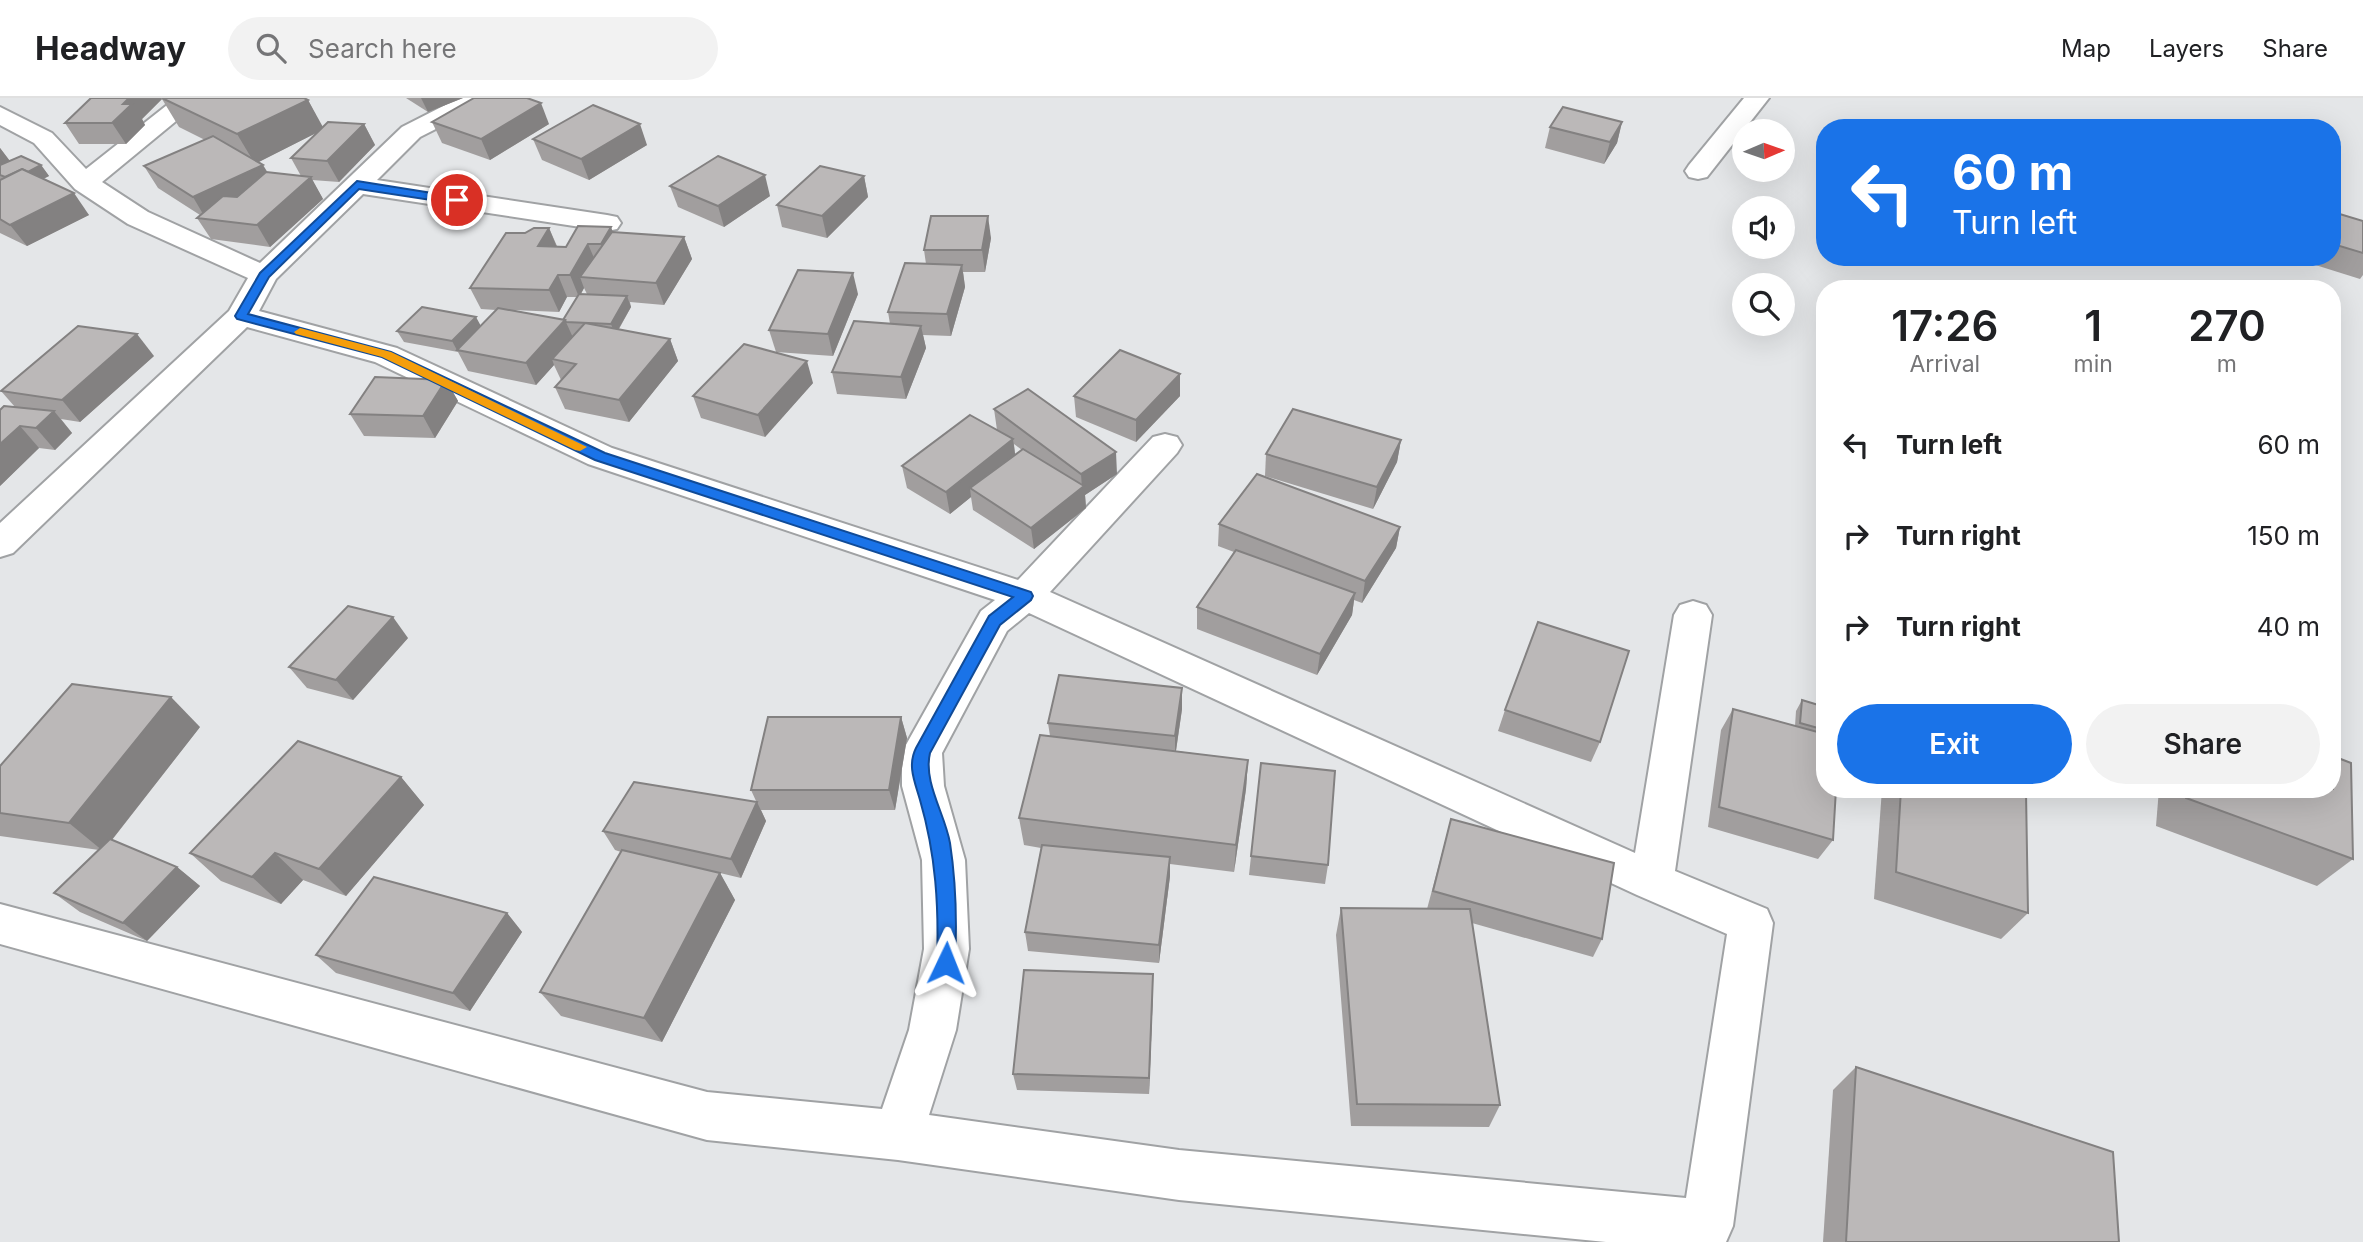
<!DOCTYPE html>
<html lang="en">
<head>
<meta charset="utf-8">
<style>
	body { margin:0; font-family:Inter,sans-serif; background:#f2f2f2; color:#202124; height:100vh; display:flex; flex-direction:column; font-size:26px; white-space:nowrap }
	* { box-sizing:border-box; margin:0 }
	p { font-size:23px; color:#757577 }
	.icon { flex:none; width:38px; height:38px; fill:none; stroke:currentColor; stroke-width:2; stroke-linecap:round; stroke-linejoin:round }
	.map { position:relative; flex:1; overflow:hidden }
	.panel { position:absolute; left:1816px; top:182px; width:525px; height:518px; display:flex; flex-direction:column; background:#fff; border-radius:28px; box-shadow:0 7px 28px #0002 }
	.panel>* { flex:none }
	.banner { position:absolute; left:1816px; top:21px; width:525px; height:147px; border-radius:28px; box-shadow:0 7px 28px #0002; background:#1a73e8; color:#fff; overflow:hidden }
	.needle { width:46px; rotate:88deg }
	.tools { position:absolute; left:1732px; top:21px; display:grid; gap:14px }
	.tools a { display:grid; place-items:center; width:63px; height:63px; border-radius:50%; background:#fff; box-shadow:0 7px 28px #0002; font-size:35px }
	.pin { position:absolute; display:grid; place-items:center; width:60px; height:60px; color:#fff; margin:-30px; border:4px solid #fff; border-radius:50%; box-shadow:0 2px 7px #0007 }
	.me { position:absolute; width:77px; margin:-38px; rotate:2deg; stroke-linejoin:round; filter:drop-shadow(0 0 5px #0008) }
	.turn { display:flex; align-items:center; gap:24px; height:147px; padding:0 21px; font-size:32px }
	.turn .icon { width:91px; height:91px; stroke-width:2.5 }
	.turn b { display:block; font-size:49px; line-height:60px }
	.eta { display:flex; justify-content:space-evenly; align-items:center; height:119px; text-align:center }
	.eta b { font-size:42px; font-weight:600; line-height:49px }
	.cta { display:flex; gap:14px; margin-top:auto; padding:14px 21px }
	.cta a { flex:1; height:80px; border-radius:42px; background:#1a73e8; color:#fff; font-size:28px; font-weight:600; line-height:80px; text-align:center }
	.cta a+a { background:#f2f2f2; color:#202124 }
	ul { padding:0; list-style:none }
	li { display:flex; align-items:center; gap:21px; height:91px; padding:0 21px }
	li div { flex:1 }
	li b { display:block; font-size:26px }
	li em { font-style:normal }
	header { display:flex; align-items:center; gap:42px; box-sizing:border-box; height:98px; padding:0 35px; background:#fff; border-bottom:2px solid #e0e0e0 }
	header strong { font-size:33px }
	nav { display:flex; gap:38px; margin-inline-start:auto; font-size:24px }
	.search { width:490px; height:63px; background:#f2f2f2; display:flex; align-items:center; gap:18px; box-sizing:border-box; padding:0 24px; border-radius:38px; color:#757577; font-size:26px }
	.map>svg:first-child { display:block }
</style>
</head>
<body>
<header>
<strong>Headway</strong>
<div class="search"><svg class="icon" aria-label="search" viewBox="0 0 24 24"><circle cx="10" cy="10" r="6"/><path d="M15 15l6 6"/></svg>Search here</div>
<nav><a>Map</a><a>Layers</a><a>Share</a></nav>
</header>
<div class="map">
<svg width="2363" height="1144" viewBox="0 0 2363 1144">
	<rect width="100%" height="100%" fill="#e4e6e8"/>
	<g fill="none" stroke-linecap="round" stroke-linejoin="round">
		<defs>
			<g id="minor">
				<path d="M176,0h28l-102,84 46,30 112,51 142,-136 57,-29h31l-3,5 -67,34 -43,43 230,35 10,2 4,6 -4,6 -10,2 -244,-37 -87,85 -17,32 138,37 215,100 406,132 135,-143 12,-3 12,3 5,8 -5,8 -127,139 585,261 39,-238 6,-10 13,-4 13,4 6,10 -37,256 92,38 6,14 -40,303 -7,16h-120l-427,-42 -281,-40 -191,-20 -707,-196v-40l707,188 175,17 27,-79 15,-81 -2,-89 -20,-74v-34l79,-141 14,-11 -407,-136 -213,-102 -128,-35 -234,226 -13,4v-34l229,-212 19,-33 -120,-54 -53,-35 -41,-46 -34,-18v-18l52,26 34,36zM1029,515l608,282 90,39 -41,264 -507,-48 -250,-35 27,-85 13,-81 -4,-89 -21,-74 -2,-33 65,-122z"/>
				<path d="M1744,0h25l-62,79 -9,2 -9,-2 -4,-6 4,-6z"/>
			</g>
		</defs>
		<use href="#minor" stroke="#a0a2a4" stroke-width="4"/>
		<use href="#minor" fill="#fff" fill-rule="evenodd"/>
	</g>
	<g fill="#a19e9e" fill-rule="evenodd">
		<path d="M91,0h213l4,2 14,27 42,-3 11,21 -36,37 -27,-2 11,19 -53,48 -59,-8 -14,-21 3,-3 -42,-27 -14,-22 61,-26 -26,-13 -17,-28 -20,20 3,6 -19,19h-47l-14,-21zM316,35l-25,25 10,18 -34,-4 -9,-10z"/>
		<path d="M406,0h57l-35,14z"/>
		<path d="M432,24l117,2 -59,36 -48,-17z"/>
		<path d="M1622,24l-5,21 -13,21 -59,-16 5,-21z"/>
		<path d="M533,41l114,6 -58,35 -47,-20z"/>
		<path d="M0,50l10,13 31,4 8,11 -6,3 46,36 -62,31 -27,-13z"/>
		<path d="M864,78l4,21 -41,41 -45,-11 -5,-22z"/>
		<path d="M670,88l100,10 -46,31 -46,-20z"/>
		<path d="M2333,114l30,9v54l-3,4 -70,-22h43z"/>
		<path d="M549,130l8,18 9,1 47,-15 71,5 8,22 -28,46 -34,-3 1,5 -12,22 51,10 8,22 -49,61 -64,-13 -10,-22 6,-7 -7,-15 -18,20 -68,-14 -10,-19 -54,-10 -7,-11 83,-5 16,-16 -15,-1 -11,-21 55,-55zM584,190l3,6h-6zM567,199h10l-14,23 -50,-10 46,2z"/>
		<path d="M991,140l-6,34h-22l2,15 -14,49 -28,-1 3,13 -20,51 -69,-5 -5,-22 58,-48 -2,-12 38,-48 -2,-14z"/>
		<path d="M2220,159h14l-3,4z"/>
		<path d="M858,196l-25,62 -57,-4 -7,-22z"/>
		<path d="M154,258l-74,66 -19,-3 11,14 -17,17 -16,-2 -39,38 15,-79 -14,-16z"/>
		<path d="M446,282l12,21 -23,37 -71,-2 -14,-22z"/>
		<path d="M813,285l-48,54 -64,-19 -8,-22z"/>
		<path d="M1074,298h106l-44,46 -60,-25z"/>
		<path d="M994,311l123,65 -32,21 1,13 -52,41 -61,-39 -2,-13 -21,17 -43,-26 -5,-22 95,-36zM1014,346l8,6 -7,5z"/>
		<path d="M1401,342l-4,22 -24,47 -108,-33 1,-22z"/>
		<path d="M1219,426l181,3 -4,21 -34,55 -8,-3 -2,15 -35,60 -120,-46v-22l37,-55 -16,-6z"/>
		<path d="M408,540l-55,62 -46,-12 -18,-21z"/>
		<path d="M1182,590v21l-6,42 72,9 -2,29 -12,83 -64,-8v12l-11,87 -131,-12 -3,-19 16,-84 -17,-3 -5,-27 31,-82 -2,-13z"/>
		<path d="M1802,602l23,7v82l8,51 -15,19 -110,-32 13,-97 12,-21 62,17 1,-15z"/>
		<path d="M1505,612l95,32 -9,20 -93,-31z"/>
		<path d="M901,619l6,21 -12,72h-134l5,11 -25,57 -21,-5 15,27 -73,142 -101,-26 -21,-24 81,-140 -6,-2 -12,-19 153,-30 -5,-11z"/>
		<path d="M200,629l-88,113 65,27 23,19 -53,55 -67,-29 -26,-19 45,-43 -99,-14v-23z"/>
		<path d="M401,679l23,28 -78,91 -43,-16 -22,24 -60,-23 -31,-28z"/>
		<path d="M1882,691h135l11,124 -27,26 -127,-40z"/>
		<path d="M2159,691h174l20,70 -36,27 -161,-60z"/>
		<path d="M1451,721l151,120 -9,18 -121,-34 28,182 -11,22 -138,-1 -15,-191 5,-27 86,1z"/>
		<path d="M1251,758l77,9 -3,19 -76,-9z"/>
		<path d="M507,815l15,19 -52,79 -134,-38 -20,-18z"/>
		<path d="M1153,876v17l-4,103 -132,-4 -4,-16z"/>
		<path d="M1856,969l263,175h-296l10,-152z"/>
	</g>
	<g fill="#838181">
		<path d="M129,0h32l1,1 -20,20 3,6 -19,19 -14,-21 11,-19z"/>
		<path d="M421,0h42l-35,14z"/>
		<path d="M308,2l16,29 -69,35 -18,-30z"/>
		<path d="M541,5l8,21 -59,36 -9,-21z"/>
		<path d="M1622,24l-5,21 -13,21 6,-22z"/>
		<path d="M364,26l11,21 -36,37 -12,-21z"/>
		<path d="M640,26l7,21 -58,35 -8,-21z"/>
		<path d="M0,50l15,20 -15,7z"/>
		<path d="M41,67l8,11 -30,15 -9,-11z"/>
		<path d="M263,67l13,21 -70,33 -13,-22z"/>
		<path d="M765,77l5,21 -46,31 -6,-21z"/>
		<path d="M864,78l4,21 -41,41 -5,-22z"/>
		<path d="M311,79l12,22 -53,48 -13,-22z"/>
		<path d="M74,95l15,22 -62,31 -17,-21z"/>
		<path d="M988,118l3,22 -6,34 -3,-22z"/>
		<path d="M611,129l8,21 -10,18 -8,-22z"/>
		<path d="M549,130l9,22 -20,-4z"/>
		<path d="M684,139l8,22 -28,46 -8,-22z"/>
		<path d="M588,146l9,21 -17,12 4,11 -5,9 -9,-22z"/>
		<path d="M962,167l3,22 -14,49 -4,-22z"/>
		<path d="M853,175l5,21 -25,62 -5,-22z"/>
		<path d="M558,177l9,22 -8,15 -10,-22z"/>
		<path d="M627,198l4,11 -16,28 -4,-11z"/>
		<path d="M476,219l6,11 -25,22 1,2 -6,-11z"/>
		<path d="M565,222l10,22 -23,17 2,6 -18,20 -10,-22z"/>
		<path d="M921,228l5,22 -20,51 -5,-22z"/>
		<path d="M137,236l17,22 -74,66 -18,-22z"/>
		<path d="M670,241l8,22 -49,61 -10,-22z"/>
		<path d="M807,263l6,22 -48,54 -7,-22z"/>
		<path d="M1180,276v22l-44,46v-22z"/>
		<path d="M446,282l12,21 -23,37 -12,-22z"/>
		<path d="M54,313l18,22 -17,17 -19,-22z"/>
		<path d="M20,328l19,22 -39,38v-42z"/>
		<path d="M1013,341l3,22 -46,27 1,9 -21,17 -4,-22z"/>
		<path d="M1401,342l-4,22 -24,47 4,-22z"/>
		<path d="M1116,354l1,22 -32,21 1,13 -52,41 -3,-21 51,-40 -1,-14z"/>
		<path d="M1400,429l-4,21 -34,55 3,-22z"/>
		<path d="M1355,495l-3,22 -35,60 3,-21z"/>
		<path d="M393,519l15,21 -55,62 -17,-20z"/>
		<path d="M1182,590v21l-7,48v-21z"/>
		<path d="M171,599l29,30 -97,124 -34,-28z"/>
		<path d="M901,619l6,21 -12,72 -6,-20z"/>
		<path d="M1248,662l-2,29 -12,83 2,-27z"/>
		<path d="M401,679l23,28 -78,91 -27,-27z"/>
		<path d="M757,704l9,19 -25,57 -10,-19z"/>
		<path d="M275,755l28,27 -22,24 -29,-27z"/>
		<path d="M1170,759v19l-11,87v-18z"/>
		<path d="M177,769l23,19 -53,55 -24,-18z"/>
		<path d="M720,775l15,27 -73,142 -18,-24z"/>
		<path d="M507,815l15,19 -52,79 -17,-18z"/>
		<path d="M1153,876v17l-4,103v-16z"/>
	</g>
	<g fill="#bbb8b8" stroke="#838181" stroke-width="2">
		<path d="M91,0h38l-6,6h9l-20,19h-47z"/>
		<path d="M162,0h142l4,2 -71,34z"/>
		<path d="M474,0h53l14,5 -60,36 -49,-17z"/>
		<path d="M593,7l47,19 -59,35 -48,-20z"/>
		<path d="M1563,9l59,15 -12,20 -60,-15z"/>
		<path d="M328,24l36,2 -37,37 -36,-3z"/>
		<path d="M213,38l50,29 -70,32 -49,-31z"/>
		<path d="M21,58l20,9 -13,7 -6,-3 -17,8 -5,-2v-10z"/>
		<path d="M718,58l47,19 -47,31 -48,-20z"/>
		<path d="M820,68l44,10 -42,40 -45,-11z"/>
		<path d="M22,71l52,24 -64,32 -10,-6v-39z"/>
		<path d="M266,74l45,5 -54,48 -60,-7 26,-22 14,1z"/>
		<path d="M2333,114l30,9v32l-30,-9z"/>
		<path d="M931,118h57l-6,34h-58z"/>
		<path d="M578,128l33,1 -10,17h-13l-18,31h-12l-9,15 -79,-2 36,-55h19l9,-5h15l-11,18 28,1z"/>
		<path d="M612,134l72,5 -28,46 -76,-6z"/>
		<path d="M905,165l57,2 -15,49 -59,-2z"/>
		<path d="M798,172l55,3 -25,61 -59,-4z"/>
		<path d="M579,196l48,2 -16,28 -45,-2 -1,-2h-2z"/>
		<path d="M422,209l54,10 -24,24 -55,-10z"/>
		<path d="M498,210l67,12 -39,43 -69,-13z"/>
		<path d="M854,223l67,5 -20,51 -69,-5z"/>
		<path d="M585,225l85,16 -51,61 -64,-13 21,-23 -24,-5z"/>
		<path d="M78,228l59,8 -75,66 -61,-9z"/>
		<path d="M744,246l63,17 -49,54 -65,-19z"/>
		<path d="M1120,252l60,24 -44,46 -62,-24z"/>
		<path d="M375,279l71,3 -23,36 -73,-2z"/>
		<path d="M1028,291l88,63 -35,22 -87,-65z"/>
		<path d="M4,308l50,5 -18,17 -16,-2 -20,18v-34z"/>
		<path d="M1293,311l108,31 -24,47 -111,-33z"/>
		<path d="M970,317l43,24 -67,53 -44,-26z"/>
		<path d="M1023,351l61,37 -53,42 -61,-40z"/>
		<path d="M1257,376l143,53 -35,54 -146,-57z"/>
		<path d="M1236,452l119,43 -35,61 -123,-47z"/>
		<path d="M348,508l45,11 -57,63 -47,-13z"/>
		<path d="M1538,524l91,29 -29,91 -95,-32z"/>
		<path d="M1059,577l123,13 -7,48 -127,-13z"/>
		<path d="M72,586l99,13 -102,126 -69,-10v-47z"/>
		<path d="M1802,602l23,7v23l-25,-7z"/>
		<path d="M1733,611l92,25v55h11l-3,51 -114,-33z"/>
		<path d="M768,619h133l-12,73h-138z"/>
		<path d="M1040,637l208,25 -12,85 -217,-27z"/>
		<path d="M298,643l103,36 -82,92 -44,-16 -23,24 -62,-24z"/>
		<path d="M2333,658l18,7 2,96 -167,-61v-9h147z"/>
		<path d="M1261,665l74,8 -7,94 -77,-9z"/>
		<path d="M634,684l123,20 -26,57 -128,-28z"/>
		<path d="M1901,691h116l9,3 2,121 -132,-41z"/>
		<path d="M1451,721l163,44 -12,76 -169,-48z"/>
		<path d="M110,741l67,28 -54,56 -69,-30z"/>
		<path d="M1042,747l128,12 -11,88 -134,-13z"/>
		<path d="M622,752l98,23 -76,145 -104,-26z"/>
		<path d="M374,779l133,36 -54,80 -137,-38z"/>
		<path d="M1341,810l129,1 30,196 -143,-1z"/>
		<path d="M1024,872l129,4 -4,104 -136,-4z"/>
		<path d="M1856,969l257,85 6,90h-273z"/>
	</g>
	<path fill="#1a73e8" stroke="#114b97" stroke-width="2" d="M357,83l100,16 5,3 -5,4 -98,-15 -90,88 -21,37 143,38 214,101 426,139 2,4 -2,4 -31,25 -70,128c-7,29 15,61 20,90 6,39 7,80 5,120l-2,6 -7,3 -7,-3 -2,-6c2,-56 -1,-108 -17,-163 -5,-18 -13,-34 -4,-52l73,-132 24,-19 -418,-137 -213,-103 -145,-38 -2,-3 25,-43z"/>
	<path fill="#f59e0b" d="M300,230l91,24 196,95 -7,4 -5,-1 -193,-93 -86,-23 -2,-2z"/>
</svg>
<div class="tools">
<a><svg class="needle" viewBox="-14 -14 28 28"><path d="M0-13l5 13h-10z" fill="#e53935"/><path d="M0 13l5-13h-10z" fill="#757577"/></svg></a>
<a><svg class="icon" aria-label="sound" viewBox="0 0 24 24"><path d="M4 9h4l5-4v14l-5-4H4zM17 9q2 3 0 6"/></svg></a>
<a><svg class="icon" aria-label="search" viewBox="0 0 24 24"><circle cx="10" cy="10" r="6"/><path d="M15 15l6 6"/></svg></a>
</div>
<div class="pin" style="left:457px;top:102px;background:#d93025"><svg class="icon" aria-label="arrive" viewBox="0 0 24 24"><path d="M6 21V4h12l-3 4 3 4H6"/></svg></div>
<svg class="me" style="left:946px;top:865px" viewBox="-20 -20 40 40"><path d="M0-17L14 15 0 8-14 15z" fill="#1a73e8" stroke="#fff" stroke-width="4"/></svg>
<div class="banner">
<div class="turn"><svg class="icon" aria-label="left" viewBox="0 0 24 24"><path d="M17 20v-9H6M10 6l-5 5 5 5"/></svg><div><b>60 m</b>Turn left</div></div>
</div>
<section class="panel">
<div class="eta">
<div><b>17:26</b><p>Arrival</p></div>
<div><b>1</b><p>min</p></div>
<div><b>270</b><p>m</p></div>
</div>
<ul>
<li><svg class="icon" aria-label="left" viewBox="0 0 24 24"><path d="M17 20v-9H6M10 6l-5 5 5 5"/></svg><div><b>Turn left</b></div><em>60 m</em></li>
<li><svg class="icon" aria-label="right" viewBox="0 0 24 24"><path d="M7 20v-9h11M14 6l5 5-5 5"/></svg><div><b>Turn right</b></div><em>150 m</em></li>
<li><svg class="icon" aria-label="right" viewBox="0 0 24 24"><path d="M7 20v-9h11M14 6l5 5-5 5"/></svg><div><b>Turn right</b></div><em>40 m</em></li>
</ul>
<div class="cta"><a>Exit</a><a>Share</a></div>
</section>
</div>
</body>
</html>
